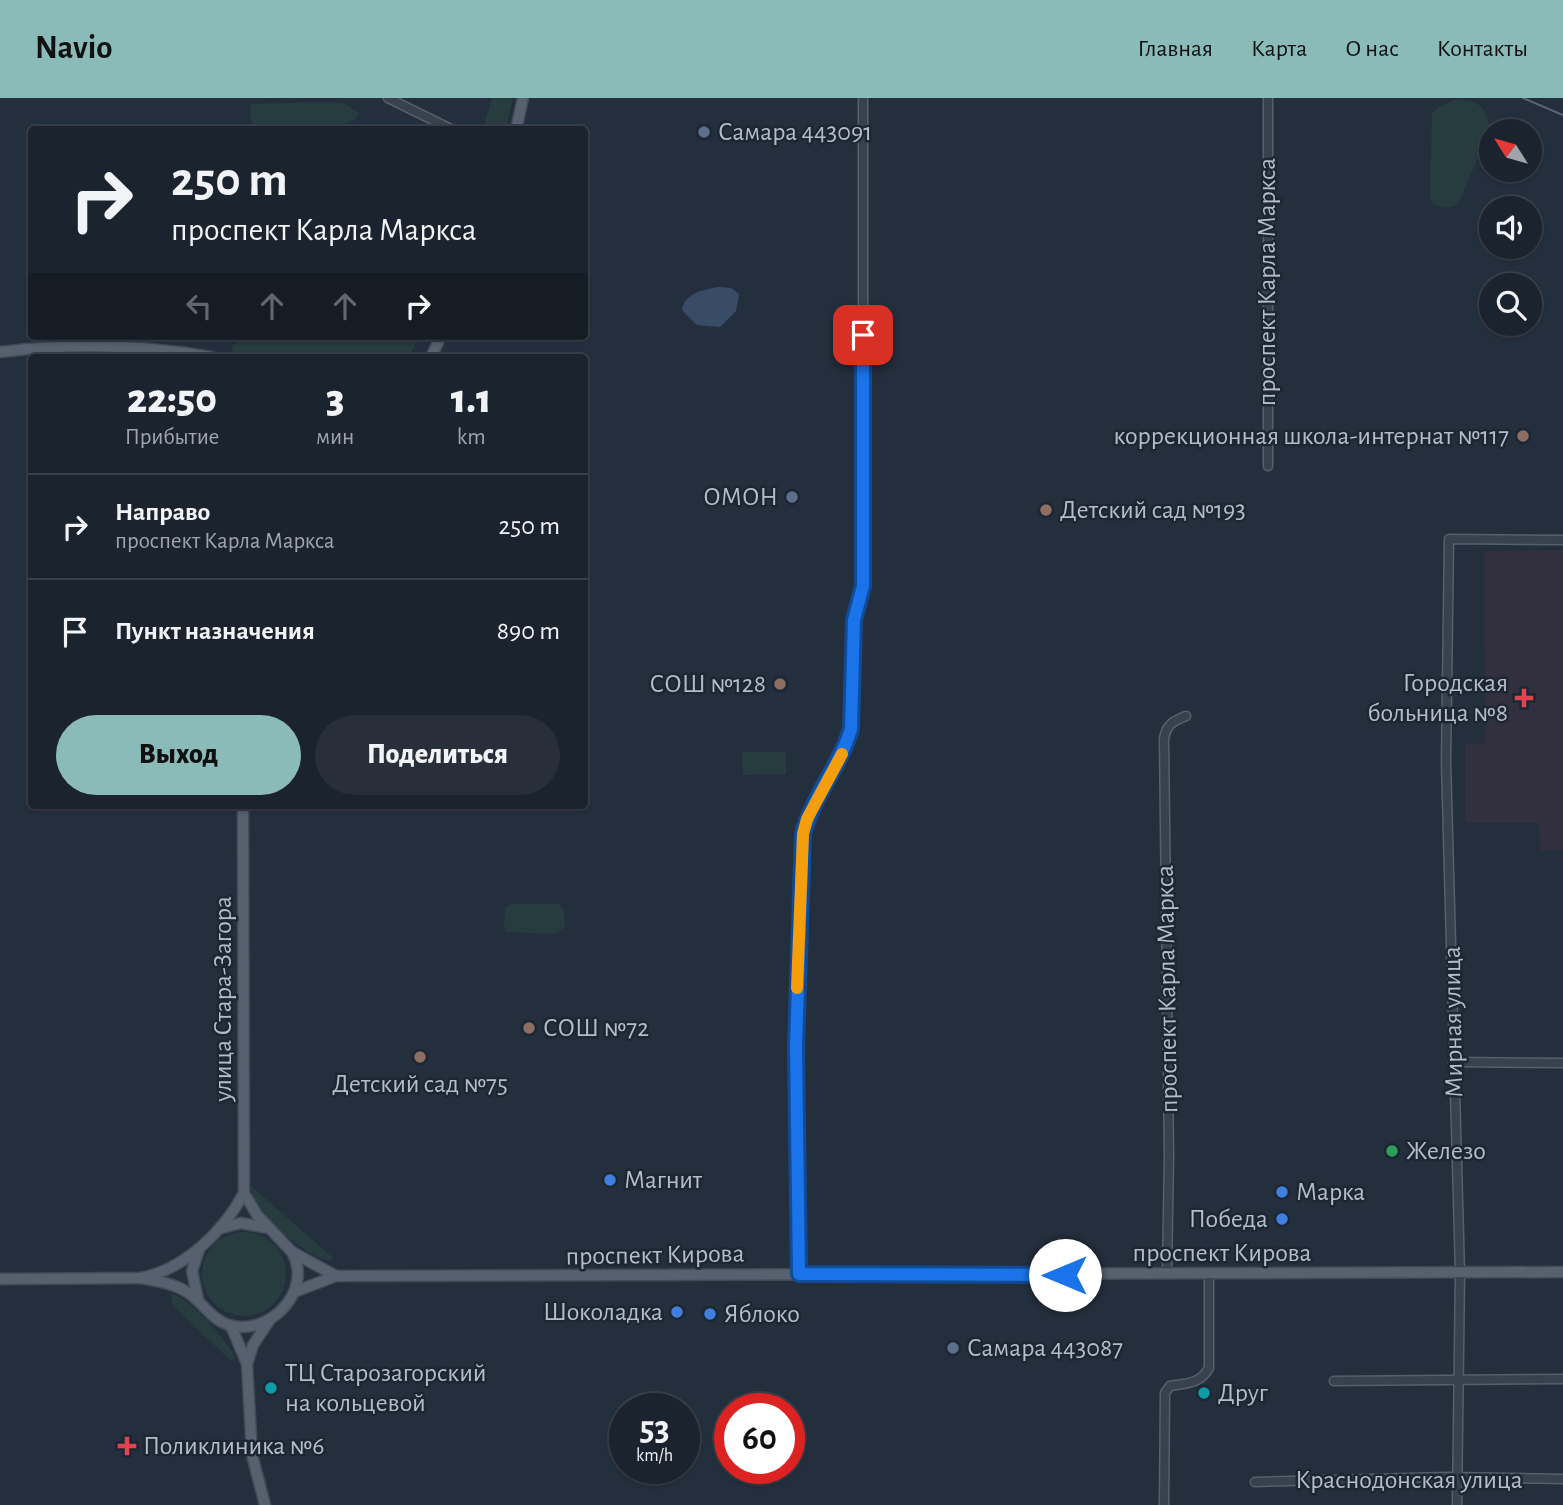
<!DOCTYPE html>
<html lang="ru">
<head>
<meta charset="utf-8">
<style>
	body { margin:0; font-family:"Alegreya Sans",sans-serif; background:#282f3a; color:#f1f3f6; height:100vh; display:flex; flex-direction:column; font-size:26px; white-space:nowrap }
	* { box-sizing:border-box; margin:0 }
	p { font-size:23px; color:#a0a4aa }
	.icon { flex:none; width:38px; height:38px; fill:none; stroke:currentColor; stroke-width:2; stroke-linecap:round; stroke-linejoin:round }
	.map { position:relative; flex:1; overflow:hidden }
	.panel { position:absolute; left:28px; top:256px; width:560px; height:455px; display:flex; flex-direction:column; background:#1b232e; border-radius:7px; box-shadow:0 2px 5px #0004,0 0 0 2px #39404a }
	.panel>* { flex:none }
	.top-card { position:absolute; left:28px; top:28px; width:560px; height:214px; border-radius:7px; box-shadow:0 2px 5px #0004,0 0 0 2px #39404a; background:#1b232e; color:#f1f3f6; overflow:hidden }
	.needle { width:46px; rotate:307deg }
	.controls { position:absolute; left:1479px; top:21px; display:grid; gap:14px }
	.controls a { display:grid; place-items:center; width:63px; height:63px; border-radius:50%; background:#1b232e; box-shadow:0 2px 5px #0004,0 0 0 2px #39404a; font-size:35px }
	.speed { position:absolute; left:609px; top:1295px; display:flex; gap:14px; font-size:35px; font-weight:700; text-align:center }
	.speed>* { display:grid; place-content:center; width:91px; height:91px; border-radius:50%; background:#1b232e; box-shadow:0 2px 5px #0004,0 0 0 2px #39404a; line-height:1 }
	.speed small { font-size:18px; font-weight:400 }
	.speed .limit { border:10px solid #d22; background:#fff; color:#111 }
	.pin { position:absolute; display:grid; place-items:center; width:60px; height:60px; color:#fff; margin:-30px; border-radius:14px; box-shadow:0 4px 10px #0006 }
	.me { position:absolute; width:77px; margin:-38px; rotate:270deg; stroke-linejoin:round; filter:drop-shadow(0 0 5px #0008) }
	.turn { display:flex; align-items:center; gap:24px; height:147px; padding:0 28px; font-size:32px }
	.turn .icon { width:91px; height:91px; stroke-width:2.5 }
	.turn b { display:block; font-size:49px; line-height:60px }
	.lanes { display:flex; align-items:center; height:66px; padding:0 28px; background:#0003; justify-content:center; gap:35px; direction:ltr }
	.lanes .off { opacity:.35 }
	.eta { display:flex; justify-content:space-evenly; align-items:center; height:119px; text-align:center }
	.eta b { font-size:42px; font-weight:800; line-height:49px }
	.button { display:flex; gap:14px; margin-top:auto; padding:14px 28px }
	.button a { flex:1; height:80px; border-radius:42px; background:#8bbbb9; color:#111; font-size:28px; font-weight:800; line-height:80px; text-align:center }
	.button a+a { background:#282f3a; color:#f1f3f6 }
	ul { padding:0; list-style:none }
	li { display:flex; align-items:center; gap:21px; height:105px; padding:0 28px; border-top:2px solid #39404a }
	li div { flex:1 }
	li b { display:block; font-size:26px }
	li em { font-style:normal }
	header { display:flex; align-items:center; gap:42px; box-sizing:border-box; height:98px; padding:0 35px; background:#8bbbb9; color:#111 }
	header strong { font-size:33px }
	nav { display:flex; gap:38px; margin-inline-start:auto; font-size:24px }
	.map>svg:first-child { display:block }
</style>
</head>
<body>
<header>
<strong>Navio</strong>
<nav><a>Главная</a><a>Карта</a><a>О нас</a><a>Контакты</a></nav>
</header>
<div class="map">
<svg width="1563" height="1407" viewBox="0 0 1563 1407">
	<rect width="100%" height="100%" fill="#242f3e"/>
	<path fill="#32303f" d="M1563,452v300h-23l-1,-27h-74v-79l20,-1 -1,-192z"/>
	<g fill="#263c3f">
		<path d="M492,0h21l-7,31h-23z"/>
		<path d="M1454,2c23,-2 36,8 35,32l-29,68 -5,6 -11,2 -11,-4 -3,-8 2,-82 5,-6z"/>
		<path d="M323,4l20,1 16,10 -4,7 -13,4 1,5h-82l-10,-8 -1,-17z"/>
		<path d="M240,238h179l-10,21h-176l-1,-10z"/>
		<path d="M742,654h44v22l-43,1z"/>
		<path d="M510,806h48l6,6 1,17 -10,7 -48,-2 -3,-4 1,-20z"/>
		<path d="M250,1087l83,73 -4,3c-28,-8 -74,-47 -79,-76z"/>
		<circle cx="244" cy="1176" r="42"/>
		<path d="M172,1196c18,3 56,48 64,65l-6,1 -58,-55z"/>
	</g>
	<path fill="#394c67" d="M718,189l13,1 8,6 -3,17 -16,16 -23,-2 -15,-15c3,-17 21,-20 36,-23z"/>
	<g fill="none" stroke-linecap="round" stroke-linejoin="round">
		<defs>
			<g id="minor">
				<path d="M388,0l65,32"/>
				<path d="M1268,368v-368"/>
				<path d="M1453,964l110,1"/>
				<path d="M799,1176l-3,-266 7,-174c10,-38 37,-68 48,-105l3,-109 9,-34v-488"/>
				<path d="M1167,1176l2,-118 -5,-417c2,-14 9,-18 22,-23"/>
				<path d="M1334,1283l229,-2"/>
				<path d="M1255,1384l192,-5 116,2"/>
				<path d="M1164,1407l1,-112 5,-7c17,-3 30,-2 39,-18v-94"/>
				<path d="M1457,1407l3,-232 -14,-511 3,-223 114,1"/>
			</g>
			<g id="major">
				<path d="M516,32l7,-32"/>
				<path d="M0,254c71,-9 140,-8 211,5"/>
				<path d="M431,259l10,-21"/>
				<path d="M222,1130l19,-5 27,5"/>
				<path d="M292,1154l44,24"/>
				<path d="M140,1180c15,3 33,5 47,14 16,10 23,27 42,33 40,12 85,-34 63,-73l-35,-37 -13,-22 -1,-388"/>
				<path d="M0,1181l140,-1c44,-8 83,-46 104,-85"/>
				<path d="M294,1194l42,-16 1227,-4"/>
				<path d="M198,1201l-6,-28 7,-21"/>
				<path d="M231,1228l16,38 5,91 13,50"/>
				<path d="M247,1266l6,-19 16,-24"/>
			</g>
		</defs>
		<use href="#minor" stroke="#565f6c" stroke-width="11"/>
		<use href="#major" stroke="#414a57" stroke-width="13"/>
		<use href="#minor" stroke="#38414e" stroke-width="8"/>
		<use href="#major" stroke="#56606e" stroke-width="10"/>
		<path stroke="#5a6575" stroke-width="2" d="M1523,0l40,17"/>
	</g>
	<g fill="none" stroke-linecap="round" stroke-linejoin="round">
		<defs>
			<path id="route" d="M863,237v251l-9,34 -3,109c-11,37 -38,67 -48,105l-7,212 3,228 266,1"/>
		</defs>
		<use href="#route" stroke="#114b97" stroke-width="18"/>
		<use href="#route" stroke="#1a73e8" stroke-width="12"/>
		<path stroke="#f59e0b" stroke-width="12" d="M797,890l6,-154 4,-15 35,-65"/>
	</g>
	<g fill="#5c6f8a" stroke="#1d2633" stroke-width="2.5">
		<circle cx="704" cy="34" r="7"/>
		<circle cx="792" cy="399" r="7"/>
		<circle cx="953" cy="1250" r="7"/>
	</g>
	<g fill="#8d6e63" stroke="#1d2633" stroke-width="2.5">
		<circle cx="1523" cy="338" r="7"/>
		<circle cx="1046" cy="412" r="7"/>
		<circle cx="780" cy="586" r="7"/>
		<circle cx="529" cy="930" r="7"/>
		<circle cx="420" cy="959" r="7"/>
	</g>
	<g fill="#e0444e" stroke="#1d2633" stroke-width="2.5">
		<path d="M1520.5 589.5h7v7h7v7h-7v7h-7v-7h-7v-7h7z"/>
		<path d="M123.5 1337.5h7v7h7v7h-7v7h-7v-7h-7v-7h7z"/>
	</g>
	<circle fill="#2e9e5b" stroke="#1d2633" stroke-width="2.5" cx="1392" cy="1053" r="7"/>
	<g fill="#3f7fe0" stroke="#1d2633" stroke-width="2.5">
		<circle cx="610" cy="1082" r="7"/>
		<circle cx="1282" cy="1094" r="7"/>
		<circle cx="1282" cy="1121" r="7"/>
		<circle cx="677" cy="1214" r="7"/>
		<circle cx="710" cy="1216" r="7"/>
	</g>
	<g fill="#0f9aa8" stroke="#1d2633" stroke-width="2.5">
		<circle cx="271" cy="1290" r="7"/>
		<circle cx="1204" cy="1295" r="7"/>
	</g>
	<g text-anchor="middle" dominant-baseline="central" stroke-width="5" stroke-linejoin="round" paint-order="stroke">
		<g font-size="26" fill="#b4bcc9" stroke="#1d2633" text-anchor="start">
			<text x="718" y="34">Самара 443091</text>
			<text x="1509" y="338" text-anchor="end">коррекционная школа-интернат №117</text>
			<text x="778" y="399" text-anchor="end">ОМОН</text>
			<text x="1060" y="412">Детский сад №193</text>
			<text x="1508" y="585" text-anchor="end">Городская<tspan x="1508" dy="30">больница №8</tspan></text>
			<text x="766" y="586" text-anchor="end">СОШ №128</text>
			<text x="543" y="930">СОШ №72</text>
			<text x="420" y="986" text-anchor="middle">Детский сад №75</text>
			<text x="1406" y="1053">Железо</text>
			<text x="624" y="1082">Магнит</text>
			<text x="1296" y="1094">Марка</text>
			<text x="1268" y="1121" text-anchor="end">Победа</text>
			<text x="663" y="1214" text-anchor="end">Шоколадка</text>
			<text x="724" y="1216">Яблоко</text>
			<text x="967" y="1250">Самара 443087</text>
			<text x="285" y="1275">ТЦ Старозагорский<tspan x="285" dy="30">на кольцевой</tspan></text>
			<text x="1218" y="1295">Друг</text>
			<text x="143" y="1348">Поликлиника №6</text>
		</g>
		<g font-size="26" fill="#b4bcc9" stroke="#1d2633">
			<text transform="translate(1267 184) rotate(-90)">проспект Карла Маркса</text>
			<text transform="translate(1167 891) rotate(-91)">проспект Карла Маркса</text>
			<text transform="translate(223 901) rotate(-90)">улица Стара-Загора</text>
			<text transform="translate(1453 924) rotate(-91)">Мирная улица</text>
			<text x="1222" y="1155">проспект Кирова</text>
			<text transform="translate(655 1157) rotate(-1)">проспект Кирова</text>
			<text x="1409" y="1382">Краснодонская улица</text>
		</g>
	</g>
</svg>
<div class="controls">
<a><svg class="needle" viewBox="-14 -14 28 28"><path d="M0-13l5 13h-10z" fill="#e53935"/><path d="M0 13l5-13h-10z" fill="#a0a4aa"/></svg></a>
<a><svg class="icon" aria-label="sound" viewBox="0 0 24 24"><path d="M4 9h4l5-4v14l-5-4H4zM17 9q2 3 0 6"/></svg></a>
<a><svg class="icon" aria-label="search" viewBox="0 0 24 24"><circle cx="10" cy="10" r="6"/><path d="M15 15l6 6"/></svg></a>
</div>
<div class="speed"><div>53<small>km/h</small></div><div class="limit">60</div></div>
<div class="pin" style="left:863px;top:237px;background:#d93025"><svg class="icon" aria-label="arrive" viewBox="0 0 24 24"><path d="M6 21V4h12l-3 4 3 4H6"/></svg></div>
<svg class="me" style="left:1065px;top:1177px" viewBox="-20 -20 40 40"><circle r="19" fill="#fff"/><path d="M0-13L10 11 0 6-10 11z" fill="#1a73e8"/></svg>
<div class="top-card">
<div class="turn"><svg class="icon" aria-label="right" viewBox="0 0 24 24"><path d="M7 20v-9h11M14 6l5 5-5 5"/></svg><div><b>250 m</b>проспект Карла Маркса</div></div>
<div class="lanes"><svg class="icon off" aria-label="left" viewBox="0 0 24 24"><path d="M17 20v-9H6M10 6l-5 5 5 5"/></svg><svg class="icon off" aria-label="ahead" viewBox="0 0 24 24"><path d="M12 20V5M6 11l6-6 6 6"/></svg><svg class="icon off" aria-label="ahead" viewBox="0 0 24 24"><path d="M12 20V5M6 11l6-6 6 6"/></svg><svg class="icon" aria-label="right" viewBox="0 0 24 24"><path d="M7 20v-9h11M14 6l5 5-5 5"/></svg></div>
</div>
<section class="panel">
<div class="eta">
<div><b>22:50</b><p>Прибытие</p></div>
<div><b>3</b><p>мин</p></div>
<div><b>1.1</b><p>km</p></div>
</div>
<ul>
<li><svg class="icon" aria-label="right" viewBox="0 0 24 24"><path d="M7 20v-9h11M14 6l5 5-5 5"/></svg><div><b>Направо</b><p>проспект Карла Маркса</p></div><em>250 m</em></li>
<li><svg class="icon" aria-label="arrive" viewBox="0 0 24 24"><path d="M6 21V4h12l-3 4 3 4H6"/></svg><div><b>Пункт назначения</b></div><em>890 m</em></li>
</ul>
<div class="button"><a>Выход</a><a>Поделиться</a></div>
</section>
</div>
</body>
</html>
